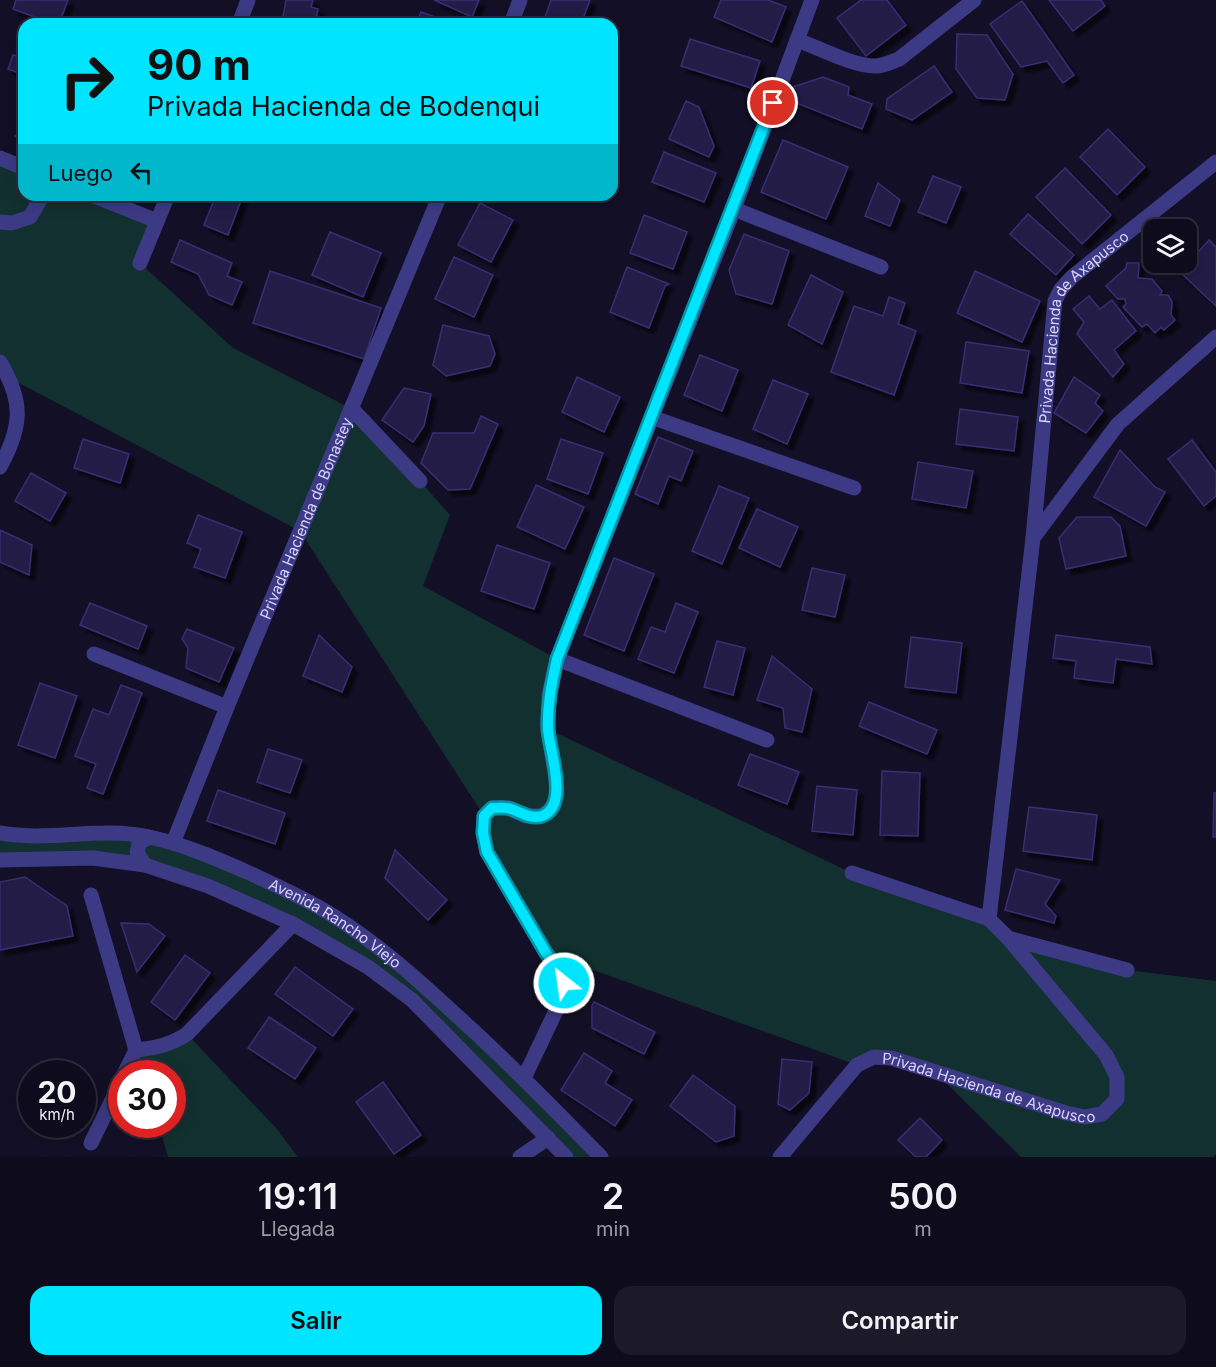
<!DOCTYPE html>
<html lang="es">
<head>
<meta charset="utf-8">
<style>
	body { margin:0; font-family:Inter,sans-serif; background:#1c1929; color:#f1f3f6; height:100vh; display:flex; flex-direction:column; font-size:22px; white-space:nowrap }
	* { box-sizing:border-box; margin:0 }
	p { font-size:20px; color:#9b9ba3 }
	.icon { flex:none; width:33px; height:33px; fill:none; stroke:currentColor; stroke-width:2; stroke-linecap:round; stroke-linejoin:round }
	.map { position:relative; height:1157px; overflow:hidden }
	.drawer { display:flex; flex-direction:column; background:#0e0b1c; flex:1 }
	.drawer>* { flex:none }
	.guide { position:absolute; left:18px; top:18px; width:600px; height:183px; border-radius:18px; box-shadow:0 3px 15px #0003,0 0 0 2px #2e2b3b; background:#00e5ff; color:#111; overflow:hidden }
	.tools { position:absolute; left:1143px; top:219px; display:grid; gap:12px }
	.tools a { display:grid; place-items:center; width:54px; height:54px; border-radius:12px; background:#0e0b1c; box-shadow:0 3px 15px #0003,0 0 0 2px #2e2b3b; font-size:30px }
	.speed { position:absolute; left:18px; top:1060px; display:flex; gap:12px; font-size:30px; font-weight:700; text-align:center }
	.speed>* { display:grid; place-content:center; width:78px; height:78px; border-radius:50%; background:#0e0b1c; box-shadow:0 3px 15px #0003,0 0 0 2px #2e2b3b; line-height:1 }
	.speed small { font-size:15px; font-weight:400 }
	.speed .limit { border:9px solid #d22; background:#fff; color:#111 }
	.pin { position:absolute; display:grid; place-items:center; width:51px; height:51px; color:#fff; margin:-26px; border:3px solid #fff; border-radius:50%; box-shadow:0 2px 6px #0007 }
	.me { position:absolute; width:66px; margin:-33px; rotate:330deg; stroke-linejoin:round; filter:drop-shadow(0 0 4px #0008) }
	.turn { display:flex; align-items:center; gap:21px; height:126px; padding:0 30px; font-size:27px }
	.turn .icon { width:78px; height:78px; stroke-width:2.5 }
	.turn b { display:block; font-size:42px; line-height:51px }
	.then { display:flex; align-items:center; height:57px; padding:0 30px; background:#0003; gap:12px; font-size:22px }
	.eta { display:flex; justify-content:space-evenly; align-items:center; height:102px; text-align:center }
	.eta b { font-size:36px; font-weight:600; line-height:42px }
	.action { display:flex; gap:12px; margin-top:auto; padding:12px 30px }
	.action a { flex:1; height:69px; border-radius:18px; background:#00e5ff; color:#111; font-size:24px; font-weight:600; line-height:69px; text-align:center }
	.action a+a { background:#1c1929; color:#f1f3f6 }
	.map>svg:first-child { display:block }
</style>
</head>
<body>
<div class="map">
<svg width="1216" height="1157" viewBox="0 0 1216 1157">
	<defs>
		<filter id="shadow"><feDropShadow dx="5.5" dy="5.5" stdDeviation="1.5" flood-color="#0009"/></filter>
	</defs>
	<rect width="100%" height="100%" fill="#130f26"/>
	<g fill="#12302f">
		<path d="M0,158l24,10v27h68l65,26 -17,42 93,85 119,61 68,72 30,34 -27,71 134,73 -9,70 304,144 137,46 19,19 119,32 89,11v173l-3,3h-192l-89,-88 -41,-11 -34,7 -311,-112 -59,-101 -3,-36 -184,-285 -300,-158z"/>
		<path d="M121,832l97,28 163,88 220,209h-35l-154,-157 -119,-75 -148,-60 -145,-5v-27z"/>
		<path d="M187,1034l89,94 22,29h-130l-9,-32h13v-51h-29l-7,-24z"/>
	</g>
	<g fill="#241b47" stroke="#3b2d73" stroke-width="1.5" filter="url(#shadow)">
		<path d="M16,0h52l-9,24h-16v-4l-30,-11z"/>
		<path d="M286,0h27l-2,7 7,2 -3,15 -33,-2z"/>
		<path d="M434,0h45l-7,17z"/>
		<path d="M551,0h39l-9,24h-16l-20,-7z"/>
		<path d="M721,0h47l18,7 -14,35 -58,-25z"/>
		<path d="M861,0h26l19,25 -40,31 -29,-38z"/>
		<path d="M1049,0h52l4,6 -32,25z"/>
		<path d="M1022,1l52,74 -11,8 -16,-22 -26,6 -31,-43z"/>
		<path d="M421,12l34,12h-39z"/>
		<path d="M957,34l30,1 26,39 -8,26 -28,-2 -21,-29z"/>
		<path d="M690,39l70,22 -9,27 -70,-22z"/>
		<path d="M13,55l11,3v17l-16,-6z"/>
		<path d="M934,66l18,26 -40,28 -26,-11 1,-10z"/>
		<path d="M823,77l26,10 -1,8 24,9 -10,25 -63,-25 -6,-17z"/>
		<path d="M686,101l13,6 15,39 -5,11 -40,-18z"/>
		<path d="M24,129v15l-9,-8z"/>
		<path d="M1108,129l37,38 -28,28 -37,-38z"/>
		<path d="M783,140l65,27 -22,52 -65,-27z"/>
		<path d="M664,152l52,21 -12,29 -52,-20z"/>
		<path d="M1065,168l46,47 -29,29 -46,-47z"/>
		<path d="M933,176l28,11 -15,36 -28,-11z"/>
		<path d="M878,183l22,17 -10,26 -25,-10z"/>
		<path d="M216,195h27l-15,40 -24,-10z"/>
		<path d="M480,203l33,17 -22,42 -33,-17z"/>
		<path d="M1028,214l46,41 -18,20 -46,-41z"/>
		<path d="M644,215l43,17 -14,37 -43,-16z"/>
		<path d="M330,232l51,21 -18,44 -51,-22z"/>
		<path d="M744,234l45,17 -17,53 -36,-10 -7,-24z"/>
		<path d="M180,240l52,23 -5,13 15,6 -10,23 -23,-10 -11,-21 -27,-12z"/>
		<path d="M1209,240l7,7v59l-36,-34z"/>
		<path d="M454,257l39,18 -19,42 -39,-18z"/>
		<path d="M1127,263h12l-1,15 14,1 10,12 -2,4h8l4,7 -1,13 4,5 -11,10 -3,-3 -6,6 -8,-9 -5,3 -19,-20 3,-3 -1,-5h-7l-12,-13 20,-18z"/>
		<path d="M627,267l42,17 -4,2 -16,42 -39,-16z"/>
		<path d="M270,271l111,37 -17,51 -111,-36z"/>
		<path d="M975,271l65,30 -18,41 -65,-29z"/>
		<path d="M811,275l32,17 -21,52 -34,-19z"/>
		<path d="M1089,296l11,13 12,-9 24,31 -22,19 10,14 -11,13 -36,-43 7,-12 -11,-13z"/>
		<path d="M889,297l16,6 -7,21 18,7 -22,64 -63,-23 23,-66 29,10z"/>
		<path d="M443,325l46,11 6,18 -5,12 -44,10 -13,-11z"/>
		<path d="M966,342l63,9 -7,42 -62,-10z"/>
		<path d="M700,355l38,15 -16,41 -38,-16z"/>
		<path d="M577,377l43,20 -16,35 -42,-20z"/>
		<path d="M1074,377l26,18 -5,8 8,8 -17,22 -32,-20z"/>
		<path d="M773,380l35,14 -21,50 -34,-15z"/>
		<path d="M404,388l27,6 -7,32 -11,16 -31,-22z"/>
		<path d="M960,409l58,8 -4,34 -58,-7z"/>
		<path d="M481,416l17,8 -28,65 -22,1 -27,-27 12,-30h41z"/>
		<path d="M658,437l35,14 -12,30 -12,-5 -11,28 -23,-10z"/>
		<path d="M83,439l46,15 -9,29 -46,-15z"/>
		<path d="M561,439l42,14 -15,41 -41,-15z"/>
		<path d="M1192,440l24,32v24l-12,10 -36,-47z"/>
		<path d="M1120,450l35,37 10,5 -19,34 -52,-29z"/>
		<path d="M918,462l55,9 -7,37 -54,-9z"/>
		<path d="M31,473l35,20 -16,28 -35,-20z"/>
		<path d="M536,485l48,22 -19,42 -48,-22z"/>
		<path d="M719,486l30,12 -27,66 -30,-13z"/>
		<path d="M757,509l41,18 -18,40 -41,-19z"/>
		<path d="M198,515l44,17 -17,46 -31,-11 7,-18 -14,-6z"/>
		<path d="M1077,517h34l9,9 6,30 -60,13 -7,-31z"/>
		<path d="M0,530l32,15 -3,30 -29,-13z"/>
		<path d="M497,545l53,18 -16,46 -53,-18z"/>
		<path d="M614,558l40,16 -30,77 -40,-16z"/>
		<path d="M812,568l33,7 -10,42 -33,-7z"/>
		<path d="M90,603l57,23 -9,23 -58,-24z"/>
		<path d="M676,603l22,9 -24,61 -36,-14 13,-32 14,5z"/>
		<path d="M187,629l47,19 -15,34 -33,-14 2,-20 -6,-9z"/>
		<path d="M319,635l33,32 -10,25 -39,-16z"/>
		<path d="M1056,635l94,12 2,17 -36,-5 -3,24 -39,-5 2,-17 -23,-3z"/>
		<path d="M911,637l51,6 -6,50 -51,-6z"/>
		<path d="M717,641l28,7 -12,47 -29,-8z"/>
		<path d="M772,656l40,33 -10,43 -17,-4 -2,-20 -26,-8z"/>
		<path d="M40,683l37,13 -22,62 -37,-13z"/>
		<path d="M121,685l21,8 -39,101 -16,-6 9,-24 -21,-8 18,-47 16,6z"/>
		<path d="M869,702l68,28 -10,24 -68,-28z"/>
		<path d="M268,749l34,11 -12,33 -33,-11z"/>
		<path d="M750,754l49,18 -12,32 -49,-19z"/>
		<path d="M882,771l38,2 -2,63 -38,-1z"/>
		<path d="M817,786l40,4 -4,45 -41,-4z"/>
		<path d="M218,790l67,23 -10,31 -68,-23z"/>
		<path d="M1214,793h2v44h-3z"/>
		<path d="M1029,807l68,8 -5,45 -69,-9z"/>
		<path d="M395,850l52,50 -19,20 -43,-42z"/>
		<path d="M1016,869l44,11 -15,24 11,12 -2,7 -49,-13z"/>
		<path d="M25,877l42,29 6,30 -73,14v-68z"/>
		<path d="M121,923l28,1 16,12 -28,36z"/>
		<path d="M185,955l25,18 -35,47 -24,-18z"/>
		<path d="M295,967l58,42 -20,27 -58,-42z"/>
		<path d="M594,1002l61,30 -11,22 -52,-26v-22z"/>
		<path d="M269,1017l47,31 -21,31 -47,-31z"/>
		<path d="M584,1053l28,18 -7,12 27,17 -17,26 -54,-36z"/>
		<path d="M782,1059l30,3 -3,31 -19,17 -12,-6z"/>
		<path d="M693,1075l42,31 -1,30 -18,6 -46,-36z"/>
		<path d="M383,1082l38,53 -27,19 -38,-52z"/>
		<path d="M920,1118l22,22 -16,17h-10l-18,-17z"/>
	</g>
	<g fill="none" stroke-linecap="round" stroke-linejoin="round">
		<g stroke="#3d3a85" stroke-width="15">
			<path d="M239,24l9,-24"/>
			<path d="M511,24l9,-24"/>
			<path d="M797,40c20,7 58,27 79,26 8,0 15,-4 23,-7l75,-59"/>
			<path d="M0,158l24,10"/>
			<path d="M92,195l65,26"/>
			<path d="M734,209l147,58"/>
			<path d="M0,222l12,1 18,-6 13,-22"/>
			<path d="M140,263l28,-68"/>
			<path d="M0,362c24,40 22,65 0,105"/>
			<path d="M352,409l68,72"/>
			<path d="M651,417l203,71"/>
			<path d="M1033,538l85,-114 98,-87"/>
			<path d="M94,654l133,53"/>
			<path d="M557,659l210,81"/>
			<path id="s1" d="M173,843l54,-136 213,-512"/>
			<path d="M852,873l137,46"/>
			<path d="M91,895l45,155"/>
			<path d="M1008,938l119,32"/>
			<path d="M136,1050c20,-2 34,-5 51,-16l106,-110"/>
			<path d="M124,1074l12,-24"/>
			<path d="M524,1078l40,-84 -3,-22 -15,-19 -59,-101 -4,-19 1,-17 8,-8h17l16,8h17l11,-9 4,-13 -1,-14 -8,-51 1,-34 8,-36 177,-450 78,-209"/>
			<path d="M91,1143l31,-63"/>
			<path d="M520,1157l28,-19"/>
			<path id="s2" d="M780,1157l77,-92 17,-8 17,1 175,55 19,4 17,-3 15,-15v-22l-11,-22 -98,-117 -19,-19 44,-381 22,-237 6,-12 11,-12 144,-115"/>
		</g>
		<g stroke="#3d3a85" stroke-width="15">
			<path id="s3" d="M0,833c49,9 100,-7 149,4 34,7 66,21 98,35 28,13 58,26 85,43 45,28 84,63 123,99 51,46 98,94 146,143"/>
			<path d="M0,860l93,-2 52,7 63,21 85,38 75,43 44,33 154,157"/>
			<path d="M145,865l-8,-12 2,-10 10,-6"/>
		</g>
	</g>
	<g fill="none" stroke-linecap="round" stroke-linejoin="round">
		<defs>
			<path id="route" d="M564,983l-3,-11 -15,-19 -59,-101 -4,-19 1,-17 8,-8c6,0 13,-1 19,1 10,3 20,11 31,7 28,-10 7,-67 6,-87 -1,-24 4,-47 9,-70l216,-556"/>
		</defs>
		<use href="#route" stroke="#0095a6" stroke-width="15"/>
		<use href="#route" stroke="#00e5ff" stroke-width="10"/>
	</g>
	<g text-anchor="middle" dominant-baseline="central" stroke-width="6" stroke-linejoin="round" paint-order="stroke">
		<g font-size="15" fill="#d9d4ff" stroke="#130f26">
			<text stroke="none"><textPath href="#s2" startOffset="1233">Privada Hacienda de Axapusco</textPath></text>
			<text stroke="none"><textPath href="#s1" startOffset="351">Privada Hacienda de Bonastey</textPath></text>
			<text stroke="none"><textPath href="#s3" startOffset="356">Avenida Rancho Viejo</textPath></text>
			<text stroke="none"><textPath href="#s2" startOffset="258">Privada Hacienda de Axapusco</textPath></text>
		</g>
	</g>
</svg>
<div class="tools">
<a><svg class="icon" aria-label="layers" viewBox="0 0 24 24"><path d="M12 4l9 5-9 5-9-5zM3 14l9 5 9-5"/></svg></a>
</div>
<div class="speed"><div>20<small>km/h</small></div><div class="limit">30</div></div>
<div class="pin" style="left:773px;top:103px;background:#d93025"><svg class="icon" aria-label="arrive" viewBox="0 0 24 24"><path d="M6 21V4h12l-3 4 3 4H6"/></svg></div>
<svg class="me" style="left:564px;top:983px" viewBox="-20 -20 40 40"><circle r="17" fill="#00e5ff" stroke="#fff" stroke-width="3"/><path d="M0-11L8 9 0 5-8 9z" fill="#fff"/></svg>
<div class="guide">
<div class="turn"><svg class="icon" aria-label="right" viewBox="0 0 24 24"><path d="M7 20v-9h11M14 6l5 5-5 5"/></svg><div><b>90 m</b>Privada Hacienda de Bodenqui</div></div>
<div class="then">Luego<svg class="icon" aria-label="left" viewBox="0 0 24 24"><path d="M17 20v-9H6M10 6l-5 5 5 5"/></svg></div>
</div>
</div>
<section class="drawer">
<div class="eta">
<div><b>19:11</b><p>Llegada</p></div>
<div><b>2</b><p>min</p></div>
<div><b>500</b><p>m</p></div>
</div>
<div class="action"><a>Salir</a><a>Compartir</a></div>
</section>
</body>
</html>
